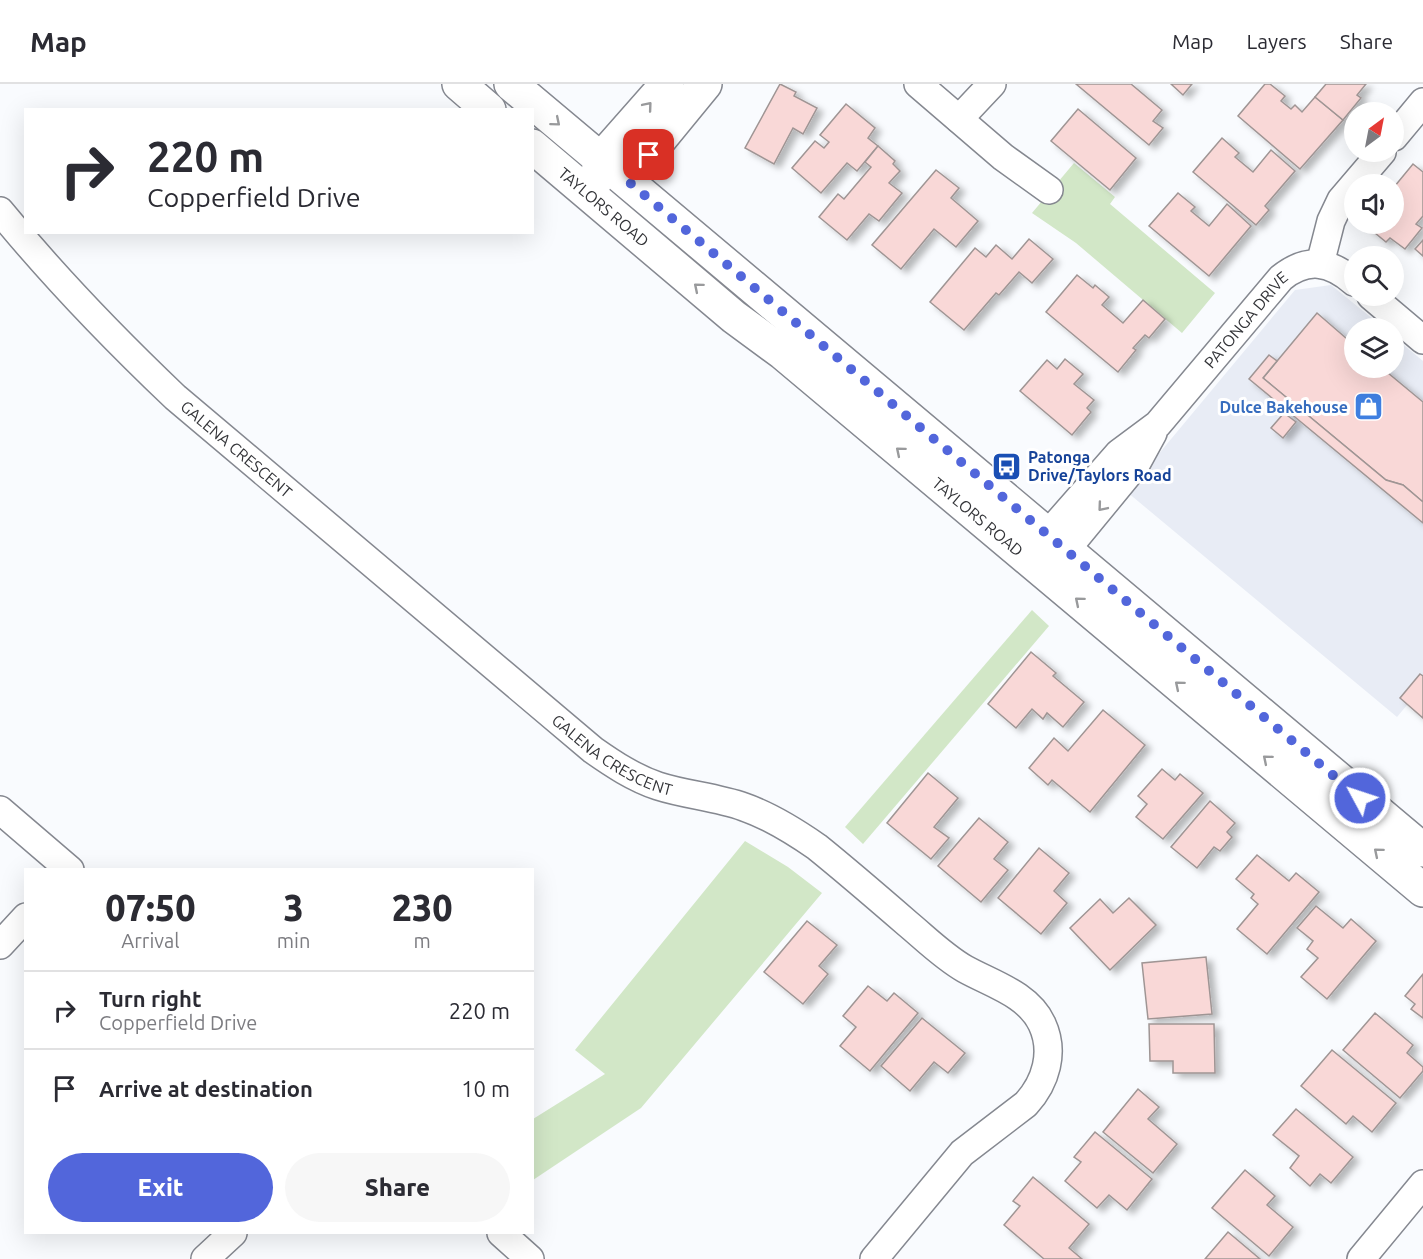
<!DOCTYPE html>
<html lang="en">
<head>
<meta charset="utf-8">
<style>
	body { margin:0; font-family:Ubuntu,sans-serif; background:#f7f7f7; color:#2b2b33; height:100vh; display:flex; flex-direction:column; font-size:22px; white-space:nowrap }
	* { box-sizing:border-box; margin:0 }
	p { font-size:20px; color:#7c7c81 }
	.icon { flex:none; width:33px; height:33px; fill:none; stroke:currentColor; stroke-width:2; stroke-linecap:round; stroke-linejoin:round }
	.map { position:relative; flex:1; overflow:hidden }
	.sheet { position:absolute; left:24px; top:784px; width:510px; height:366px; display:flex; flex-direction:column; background:#fff; border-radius:0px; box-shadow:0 6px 24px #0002 }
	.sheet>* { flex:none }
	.top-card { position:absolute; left:24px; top:24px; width:510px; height:126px; border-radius:0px; box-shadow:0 6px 24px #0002; background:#fff; color:#2b2b33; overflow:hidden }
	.needle { width:39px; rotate:32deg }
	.fabs { position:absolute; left:1344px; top:18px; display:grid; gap:12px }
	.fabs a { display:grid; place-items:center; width:60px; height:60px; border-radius:50%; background:#fff; box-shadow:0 6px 24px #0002; font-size:30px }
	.pin { position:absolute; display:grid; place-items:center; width:51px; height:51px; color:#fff; margin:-26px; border-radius:12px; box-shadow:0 3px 9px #0006 }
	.me { position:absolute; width:66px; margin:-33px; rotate:310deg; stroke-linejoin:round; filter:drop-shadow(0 0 4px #0008) }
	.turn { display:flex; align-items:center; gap:21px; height:126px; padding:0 24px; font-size:27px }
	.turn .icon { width:78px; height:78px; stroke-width:2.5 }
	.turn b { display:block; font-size:42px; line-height:51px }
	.eta { display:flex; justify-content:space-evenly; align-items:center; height:102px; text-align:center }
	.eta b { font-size:36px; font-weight:800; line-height:42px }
	.cta { display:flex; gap:12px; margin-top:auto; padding:12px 24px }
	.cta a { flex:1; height:69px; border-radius:36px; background:#5266db; color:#fff; font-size:24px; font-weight:800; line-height:69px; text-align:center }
	.cta a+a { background:#f7f7f7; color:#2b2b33 }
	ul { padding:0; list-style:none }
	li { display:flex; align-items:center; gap:18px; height:78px; padding:0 24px; border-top:2px solid #e1e1e2 }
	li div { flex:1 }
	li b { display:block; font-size:22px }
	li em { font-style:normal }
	header { display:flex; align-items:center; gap:36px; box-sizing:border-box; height:84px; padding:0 30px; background:#fff; border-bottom:2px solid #e1e1e2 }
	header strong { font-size:28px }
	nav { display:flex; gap:33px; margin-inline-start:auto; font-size:21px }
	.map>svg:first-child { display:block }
</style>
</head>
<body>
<header>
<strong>Map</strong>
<nav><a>Map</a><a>Layers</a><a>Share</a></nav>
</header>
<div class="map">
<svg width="1423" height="1175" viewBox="0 0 1423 1175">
	<defs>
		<filter id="shadow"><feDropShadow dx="6" dy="4" stdDeviation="3" flood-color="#0004"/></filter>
	</defs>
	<rect width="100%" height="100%" fill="#f9fbfe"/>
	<path fill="#e8ecf5" d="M1331,201l53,43h-30v40h40v-31l29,24v325l-26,31 -270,-225 168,-202z"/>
	<g fill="#d2e7c7">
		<path d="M1074,79l41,34 -5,7 105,89 -33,40 -106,-90 -44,-30z"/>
		<path d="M1032,526l17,16 -186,218 -18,-17z"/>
		<path d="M745,757l43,26 34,26 -181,215 -108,72v-61l72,-45 -30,-24z"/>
	</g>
	<g fill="#f9d8d7" stroke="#9f9594" stroke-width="1.5" filter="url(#shadow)">
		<path d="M780,0l16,8 -2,4 23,12 -14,26 -10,-6 -19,36 -29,-16z"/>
		<path d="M1076,0h55l31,26 -9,11 10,7 -14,17z"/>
		<path d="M1171,0h21l-9,11z"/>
		<path d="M1265,0h5l15,12 -4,5 10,8 4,-4 7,7 13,-15 28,23 -43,49 -62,-53z"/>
		<path d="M1326,0h40l-9,11 4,3 -18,22 -28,-23z"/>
		<path d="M846,20l29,24 -7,10 10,8 -21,25 -10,-8 -26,30 -29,-25 23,-27 9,7 5,-6 -9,-7z"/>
		<path d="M1078,25l58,49 -26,32 -59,-49z"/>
		<path d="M1222,54l17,15 -4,4 18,15 18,-22 24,21 -30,35 4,4 -13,15 -63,-53z"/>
		<path d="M878,62l17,15 -2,3 7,7 -11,12 13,10 -23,28 -10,-7 -22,26 -28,-23 19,-23 6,5 27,-32 -6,-5z"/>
		<path d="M1413,80l10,8v44l-7,8 6,4 -17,21 -15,-11 -4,4 -22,-18h30v-37z"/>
		<path d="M936,86l23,18 -8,10 27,23 -22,26 -22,-18 -33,40 -29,-24z"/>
		<path d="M1178,109l17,14 -4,4 18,15 18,-22 24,22 -42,50 -60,-50z"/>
		<path d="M1029,155l24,20 -21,24 -13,-11 -20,23 -3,-2 -32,37 -34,-28 45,-54 11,9 10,-12 16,14z"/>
		<path d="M1423,156v16l-8,-7z"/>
		<path d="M1077,191l16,13 2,-3 14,12 -7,8 21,18 20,-23 22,19 -16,19 -4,-3 -12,13 3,2 -18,22 -72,-60z"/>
		<path d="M1317,229l37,32v23h28l41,34v100l-20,-17 -17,-5 -123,-102z"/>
		<path d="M1269,271l8,6 -14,17 123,102 17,5 20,17v21l-174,-144z"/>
		<path d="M1065,275l18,15 -9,10 20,16 -7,8 4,4 -19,23 -52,-44 27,-31 10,9z"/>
		<path d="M1284,329l12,9 -13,16 -12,-10z"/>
		<path d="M1031,568l25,21 -3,3 31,26 -21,25 -16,-14 -4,6 -11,-10 -16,19 -28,-24z"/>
		<path d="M1420,590l3,2v42l-23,-20z"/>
		<path d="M1103,626l42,35 -55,67 -38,-32 -4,5 -19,-17 25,-30 14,13z"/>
		<path d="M1162,685l13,11 5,-6 23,19 -40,46 -27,-22 11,-13 -9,-8z"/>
		<path d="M928,689l30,25 -24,29 15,11 -18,21 -44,-36z"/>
		<path d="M1210,717l25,22 -8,9 5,5 -12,14 -6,-4 -17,21 -26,-21z"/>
		<path d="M979,734l29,24 -14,17 14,11 -27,32 -43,-36z"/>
		<path d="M1039,764l30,25 -15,18 13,12 -26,31 -43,-36z"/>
		<path d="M1257,771l32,26 7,-8 23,19 -52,62 -30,-25 21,-25 -7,-6 3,-4 -18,-15z"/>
		<path d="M1129,814l27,27 -46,45 -40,-42 30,-29 13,14z"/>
		<path d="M1316,822l27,22 8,-9 25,22 -49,58 -26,-22 17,-19 -11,-9 6,-8 -16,-13z"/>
		<path d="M807,837l30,24 -18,21 9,8 -25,30 -39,-32z"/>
		<path d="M1206,873l6,57 -64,5 -6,-56z"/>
		<path d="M1423,890v44l-12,-9 4,-5 -10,-8z"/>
		<path d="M868,902l19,15 7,-8 24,20 -48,58 -30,-25 16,-19 -13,-11z"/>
		<path d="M1375,929l38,32 -6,8 16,14v4l-23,27 -57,-48z"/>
		<path d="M922,934l43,35 -17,20 -14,-11 -24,29 -29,-25z"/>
		<path d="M1149,940h65l1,49h-42v-12h-23z"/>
		<path d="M1332,966l64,53 -24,29 -19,-16 -7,8 -45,-38z"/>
		<path d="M1138,1005l21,18 -11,12 29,25 -24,29 -50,-41z"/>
		<path d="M1296,1025l57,48 -22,26 -11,-9 -10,12 -20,-18 9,-12 -26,-21z"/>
		<path d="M1095,1048l57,47 -25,31 -18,-15 -12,13 -32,-27 16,-19 -7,-5z"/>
		<path d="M1245,1086l30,26 -8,9 26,22 -24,29 -57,-48z"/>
		<path d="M1033,1093l56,47 -20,24 13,11h-38l-40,-34 16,-19 -7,-5z"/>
		<path d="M1228,1148l32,27h-55z"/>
	</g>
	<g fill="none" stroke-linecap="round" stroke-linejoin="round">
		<defs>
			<g id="street">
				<path d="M918,0l85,73 46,33"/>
				<path d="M959,35l33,-35"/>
				<path d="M1394,53l29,-35"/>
				<path id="s1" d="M0,127c54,66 113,127 175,186l418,353c20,14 41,28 65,36 28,9 58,11 86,21 26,9 50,24 73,40 31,25 61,51 91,77 18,15 36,33 57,45 27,15 63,25 77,55 13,28 4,58 -16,80l-64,49 -88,106"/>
				<path d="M1320,180l11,-43 10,-21 41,-48"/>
				<path d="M1371,212l52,44"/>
				<path id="s2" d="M1047,451l72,-82 39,-29 123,-146c26,-21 49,-17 73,4"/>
				<path d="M1066,466l69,-84 18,-33"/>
				<path d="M0,726l70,60"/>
				<path d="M0,861l26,-28"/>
				<path d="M501,1149l29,26"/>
				<path d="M205,1175l28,-26"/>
				<path d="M1361,1175l62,-75"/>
			</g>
			<g id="secondary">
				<path d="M459,0l30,26"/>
				<path d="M511,0l912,766"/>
				<path id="s3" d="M532,62l202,171 49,36 640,537"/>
				<path d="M596,96l5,-21 66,-75"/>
				<path d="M629,98l26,-37 50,-61"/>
			</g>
		</defs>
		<use href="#street" stroke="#858890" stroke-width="30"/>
		<use href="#secondary" stroke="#858890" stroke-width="36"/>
		<use href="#street" stroke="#fff" stroke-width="27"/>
		<use href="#secondary" stroke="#fff" stroke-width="33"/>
	</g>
	<defs><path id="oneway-chevron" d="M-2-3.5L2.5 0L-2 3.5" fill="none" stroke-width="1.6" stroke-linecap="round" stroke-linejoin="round" transform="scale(1.5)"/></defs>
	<g stroke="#999a9c">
		<use href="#oneway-chevron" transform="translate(648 22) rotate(-50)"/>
		<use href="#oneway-chevron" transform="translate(556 38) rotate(40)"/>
		<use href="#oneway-chevron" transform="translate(698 203) rotate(-140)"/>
		<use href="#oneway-chevron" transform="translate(900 367) rotate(-140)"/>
		<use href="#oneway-chevron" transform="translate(1102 423) rotate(130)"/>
		<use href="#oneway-chevron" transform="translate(1079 517) rotate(-140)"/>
		<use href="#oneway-chevron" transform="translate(1179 601) rotate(-140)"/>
		<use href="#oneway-chevron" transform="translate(1267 675) rotate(-140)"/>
		<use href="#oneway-chevron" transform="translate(1378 768) rotate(-140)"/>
	</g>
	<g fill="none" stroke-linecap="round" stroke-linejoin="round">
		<path stroke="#5266db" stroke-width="10" stroke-dasharray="0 18" d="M649,71l-20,27 731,616"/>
	</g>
	<defs>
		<symbol id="shop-square" viewBox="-11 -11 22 22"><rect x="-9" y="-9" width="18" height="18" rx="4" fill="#3f7fe0" stroke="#fff"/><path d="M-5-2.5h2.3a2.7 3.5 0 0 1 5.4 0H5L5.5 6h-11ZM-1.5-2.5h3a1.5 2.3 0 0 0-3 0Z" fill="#fff"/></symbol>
		<symbol id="bus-square" viewBox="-11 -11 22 22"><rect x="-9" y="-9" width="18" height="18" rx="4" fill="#1a4fb4" stroke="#fff"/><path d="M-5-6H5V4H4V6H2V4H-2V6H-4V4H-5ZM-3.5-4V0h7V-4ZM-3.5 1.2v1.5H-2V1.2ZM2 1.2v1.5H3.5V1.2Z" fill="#fff"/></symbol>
	</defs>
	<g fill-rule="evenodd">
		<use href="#shop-square" x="1352" y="306" width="33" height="33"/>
		<use href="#bus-square" x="990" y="366" width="33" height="33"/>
	</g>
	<g text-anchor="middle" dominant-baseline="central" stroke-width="6" stroke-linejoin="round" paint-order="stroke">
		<g font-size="16" fill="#333438" stroke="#fff">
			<text stroke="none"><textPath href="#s3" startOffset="94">TAYLORS ROAD</textPath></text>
			<text stroke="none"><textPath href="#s2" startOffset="294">PATONGA DRIVE</textPath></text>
			<text stroke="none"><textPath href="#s1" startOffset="336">GALENA CRESCENT</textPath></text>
			<text stroke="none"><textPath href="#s3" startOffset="580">TAYLORS ROAD</textPath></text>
			<text stroke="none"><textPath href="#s1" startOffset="822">GALENA CRESCENT</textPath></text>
		</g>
		<g font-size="16" font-weight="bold" fill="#366cbe" stroke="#fff" text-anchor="end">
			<text x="1348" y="323">Dulce Bakehouse</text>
		</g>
		<g font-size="16" font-weight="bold" fill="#164399" stroke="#fff" text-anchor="start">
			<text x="1028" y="373">Patonga<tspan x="1028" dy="18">Drive/Taylors Road</tspan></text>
		</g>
	</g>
</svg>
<div class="fabs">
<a><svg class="needle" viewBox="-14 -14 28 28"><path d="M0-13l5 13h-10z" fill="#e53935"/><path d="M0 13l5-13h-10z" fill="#7c7c81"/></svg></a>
<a><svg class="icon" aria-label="sound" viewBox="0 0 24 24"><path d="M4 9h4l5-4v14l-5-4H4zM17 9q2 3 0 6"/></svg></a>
<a><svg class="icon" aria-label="search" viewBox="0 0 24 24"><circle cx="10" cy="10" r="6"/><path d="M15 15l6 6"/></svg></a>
<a><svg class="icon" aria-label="layers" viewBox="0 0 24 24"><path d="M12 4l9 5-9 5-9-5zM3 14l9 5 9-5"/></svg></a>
</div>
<div class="pin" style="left:649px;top:71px;background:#d93025"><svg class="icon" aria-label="arrive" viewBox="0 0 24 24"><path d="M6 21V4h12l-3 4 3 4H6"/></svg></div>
<svg class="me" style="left:1360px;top:714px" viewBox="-20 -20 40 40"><circle r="17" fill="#5266db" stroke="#fff" stroke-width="3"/><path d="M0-11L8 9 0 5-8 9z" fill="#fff"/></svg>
<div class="top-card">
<div class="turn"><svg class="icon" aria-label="right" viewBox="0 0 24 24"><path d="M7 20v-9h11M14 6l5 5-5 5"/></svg><div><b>220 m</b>Copperfield Drive</div></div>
</div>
<section class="sheet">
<div class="eta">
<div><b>07:50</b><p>Arrival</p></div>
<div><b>3</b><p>min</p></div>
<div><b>230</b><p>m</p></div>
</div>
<ul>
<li><svg class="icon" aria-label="right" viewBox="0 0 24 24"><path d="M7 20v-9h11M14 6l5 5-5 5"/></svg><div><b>Turn right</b><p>Copperfield Drive</p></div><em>220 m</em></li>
<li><svg class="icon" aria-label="arrive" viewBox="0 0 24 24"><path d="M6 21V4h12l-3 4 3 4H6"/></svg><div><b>Arrive at destination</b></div><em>10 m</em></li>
</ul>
<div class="cta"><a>Exit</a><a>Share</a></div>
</section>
</div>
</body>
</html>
